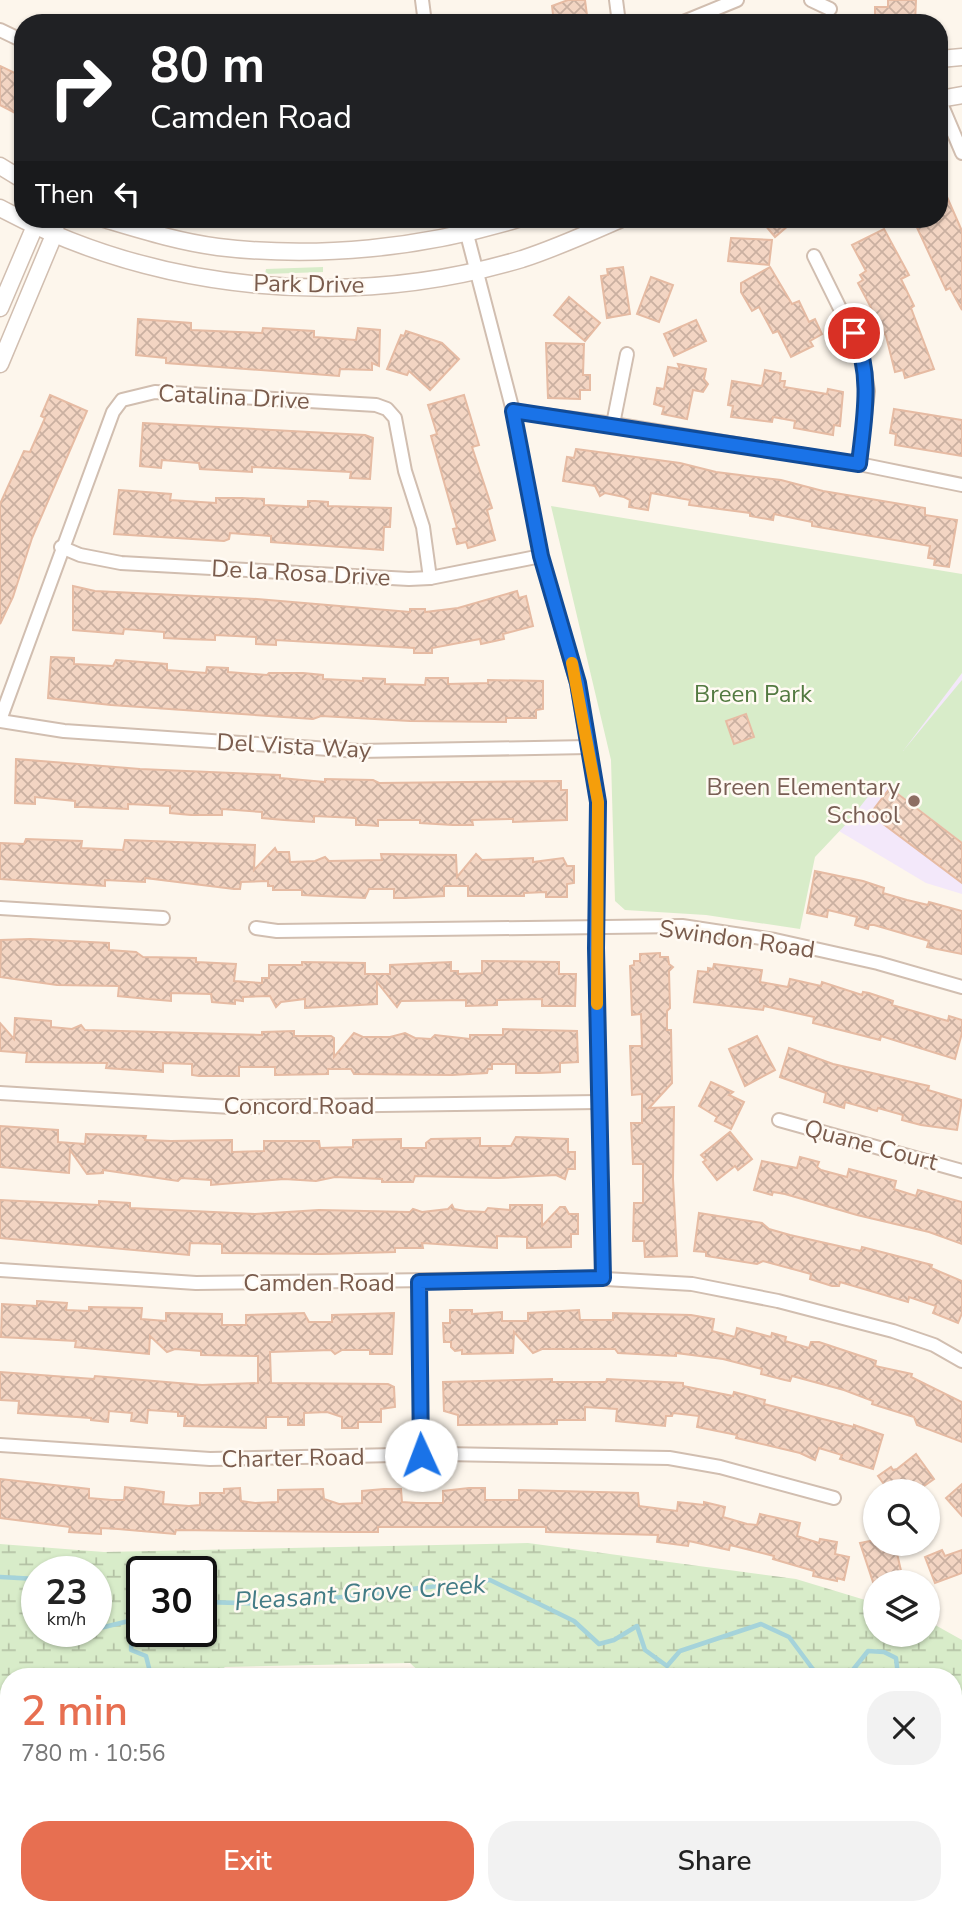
<!DOCTYPE html>
<html lang="en">
<head>
<meta charset="utf-8">
<style>
	body { margin:0; font-family:"Nunito Sans",sans-serif; background:#f2f2f2; color:#222; height:100vh; display:flex; flex-direction:column; font-size:26px; white-space:nowrap }
	* { box-sizing:border-box; margin:0 }
	p { font-size:23px; color:#767676 }
	.icon { flex:none; width:38px; height:38px; fill:none; stroke:currentColor; stroke-width:2; stroke-linecap:round; stroke-linejoin:round }
	.map { position:relative; flex:1; overflow:hidden }
	.sheet { position:absolute; left:0px; top:1668px; width:962px; height:247px; display:flex; flex-direction:column; background:#fff; border-radius:28px 28px 0 0; box-shadow:0 2px 5px #0004 }
	.sheet>* { flex:none }
	.hud { position:absolute; left:14px; top:14px; width:934px; height:214px; border-radius:28px; box-shadow:0 2px 5px #0004; background:#202124; color:#fff; overflow:hidden }
	.buttons { position:absolute; left:863px; top:1479px; display:grid; gap:14px }
	.buttons a { display:grid; place-items:center; width:77px; height:77px; border-radius:50%; background:#fff; box-shadow:0 2px 5px #0004; font-size:35px }
	.speed { position:absolute; left:21px; top:1556px; display:flex; gap:14px; font-size:35px; font-weight:700; text-align:center }
	.speed>* { display:grid; place-content:center; width:91px; height:91px; border-radius:50%; background:#fff; box-shadow:0 2px 5px #0004; line-height:1 }
	.speed small { font-size:18px; font-weight:400 }
	.speed .limit { border:4px solid #111; border-radius:10px; background:#fff; color:#111 }
	.pin { position:absolute; display:grid; place-items:center; width:60px; height:60px; color:#fff; margin:-30px; border:4px solid #fff; border-radius:50%; box-shadow:0 2px 7px #0007 }
	.me { position:absolute; width:77px; margin:-38px; rotate:358deg; stroke-linejoin:round; filter:drop-shadow(0 0 5px #0008) }
	.turn { display:flex; align-items:center; gap:24px; height:147px; padding:0 21px; font-size:32px }
	.turn .icon { width:91px; height:91px; stroke-width:2.5 }
	.turn b { display:block; font-size:49px; line-height:60px }
	.then { display:flex; align-items:center; height:66px; padding:0 21px; background:#0003; gap:14px; font-size:26px }
	.round { display:grid; place-items:center; flex:none; width:74px; height:74px; border-radius:28px; background:#f2f2f2 }
	.head { display:flex; align-items:center; justify-content:space-between; height:119px; padding:0 21px }
	h1 { font-size:42px; font-weight:600; line-height:52px; color:#e76f51 }
	.button { display:flex; gap:14px; margin-top:auto; padding:14px 21px }
	.button a { flex:1; height:80px; border-radius:28px; background:#e76f51; color:#fff; font-size:28px; font-weight:600; line-height:80px; text-align:center }
	.button a+a { background:#f2f2f2; color:#222 }
	.map>svg:first-child { display:block }
</style>
</head>
<body>
<div class="map">
<svg width="962" height="1914" viewBox="0 0 962 1914">
	<defs>
		<pattern id="wetland-marsh" width="20" height="14" patternUnits="userSpaceOnUse" patternTransform="scale(1.75)"><rect width="20" height="14" fill="#d8ecc9"/><path d="M1 5h8M5 5V1M11 12h8M15 12V8" fill="none" stroke="#b4c2a5"/></pattern>
		<pattern id="building-cross-hatch" width="8" height="8" patternUnits="userSpaceOnUse" patternTransform="scale(1.75)"><rect width="8" height="8" fill="#f3d5c3"/><path d="M0 0l8 8M0 8l8-8" fill="none" stroke="#cab0a1"/></pattern>
	</defs>
	<rect width="100%" height="100%" fill="#fdf6ec"/>
	<path fill="#f3e8fa" d="M962,673v221l-36,-11 -87,-52z"/>
	<path fill="url(#wetland-marsh)" fill-rule="evenodd" d="M528,1543l268,36 79,24v31h53v-13l34,19v174l-8,-10v-128h-530l-14,-13 -186,4 7,9h-222v95l-9,-3v-224l104,8zM37,1572h59v59h-59zM142,1572h59v59h-59z"/>
	<g fill="#d8ecc9">
		<path d="M323,267v5l-58,2 1,-5z"/>
		<path d="M551,506l411,68v99l-59,78 59,-71v162l-81,-62 -32,41 -34,36 -15,72 -94,-14 -81,-5 -10,-9 -4,-141z"/>
	</g>
	<g fill="none" stroke-linecap="round" stroke-linejoin="round">
		<g stroke="#a5d3da" stroke-width="4.5">
			<path d="M0,1577l37,2"/>
			<path d="M201,1602l80,2 209,-24 84,41 25,23 15,-4 23,-14 8,24 22,16 13,-15 81,-27 28,13 29,39"/>
			<path d="M133,1620l-2,30 15,6 5,20"/>
			<path d="M96,1629l37,-9 9,-10"/>
			<path d="M85,1631h4"/>
			<path d="M848,1676l20,-25 16,1 12,6 2,18"/>
			<path d="M954,1720l4,9 4,2"/>
			<path d="M0,1751l9,-3"/>
		</g>
	</g>
	<g fill="url(#building-cross-hatch)" stroke="#e6bba3" stroke-width="2">
		<path d="M568,0h17l3,23h-34l-2,-17z"/>
		<path d="M888,0h28l-1,23h-40v-16h13z"/>
		<path d="M0,66l23,11v40l-23,-12z"/>
		<path d="M940,181l22,50v79l-12,-22 -4,2 -33,-71h27z"/>
		<path d="M760,219h36l-21,18z"/>
		<path d="M884,229l25,46 -8,4 13,27 -3,2 23,61 -29,9 -2,-8 -8,2 -9,-36 -28,-53 5,-3 -3,-5 6,-4 -14,-26z"/>
		<path d="M731,238l41,2 -3,25 -41,-4z"/>
		<path d="M623,267l7,47 -23,4 -6,-42 7,-1 -1,-6z"/>
		<path d="M770,267l22,37 7,-3 10,21 6,-3 7,15 -12,7 3,5 -22,11 -13,-26 -5,2 -14,-26 -7,4 -11,-19v-9z"/>
		<path d="M651,277l22,8 -14,37 -22,-8z"/>
		<path d="M569,297l31,26 -15,18 -31,-26z"/>
		<path d="M138,319l53,4v7l71,3 1,-5 51,3v6l42,3 2,-12 22,2 -1,36 -7,-3v7l-32,-1 -1,7 -173,-13v-5l-30,-3z"/>
		<path d="M696,320l10,21 -32,15 -10,-22z"/>
		<path d="M406,331l36,12 17,16 -29,31 -21,-19 -2,4 -20,-6 14,-34 3,1z"/>
		<path d="M546,343l38,1 -1,31h7v15h-10v9l-32,-1z"/>
		<path d="M678,364l28,5 -2,10 4,5 -5,8 -10,-2 -6,29 -25,-5 2,-7 -10,-3 3,-16 7,1 4,-22 12,2z"/>
		<path d="M765,370l16,3 -1,8h5l-1,6 43,7 1,-5 15,3 -3,34 -6,-1 -1,10 -39,-7 1,-7 -22,-4 -1,5 -41,-5 2,-11 -5,-1 4,-24 30,5z"/>
		<path d="M50,395l37,16 -55,127 -19,59 -13,27v-120l24,-53 6,1 15,-34 -4,-2z"/>
		<path d="M464,395l15,50 -7,2 20,61 -5,2 8,30 -27,8 -2,-6 -9,2 -4,-15 4,-1 -26,-92 6,-2 -9,-29z"/>
		<path d="M894,409l68,11v36l-67,-11 1,-11 -6,-1z"/>
		<path d="M143,423l222,12 8,3 -3,41 -20,-1 1,-6 -99,-5v5l-52,-3 -1,-6 -37,-3 -1,8 -21,-2z"/>
		<path d="M576,449l104,14 36,9 65,8 42,11 102,17v7l32,5 -8,47 -15,-2 1,-6 -7,-1 2,-12 -118,-20v-4l-38,-8 -1,6 -23,-4v-3l-61,-8 1,-5 -39,-7 -3,17 -19,-3 1,-7 -6,-3 -19,-4 -5,3 -5,-10 -32,-5 4,-24 7,1z"/>
		<path d="M119,490l52,4 -1,6 46,3v-5h26l22,1v6l44,2v-6h7l13,1v4l63,2 -1,19h-6l-1,23 -112,-8v-6l-41,-3 -1,6 -5,2 -110,-7z"/>
		<path d="M73,586l22,5 162,8 153,13v-3h15v3l33,-4 59,-17 2,7 7,-2 7,30 -30,8 1,5 -23,5 -1,-5 -48,9v5h-18v-5l-138,-8v5l-20,-1v-7l-41,-2v5l-31,-1 -20,-1v-6l-40,-3 -1,5 -50,-4z"/>
		<path d="M51,657l23,1v6l39,2 3,-6 51,4v6l39,3 1,-6 21,1v4l39,3 2,-2h34l20,2v4l40,2v-3l22,1v5l40,1 1,-7h22v6l40,-1v-3l55,1v28l-7,1v8h-30v4l-96,-1 -89,-5 -8,3 -202,-14 -63,-7z"/>
		<path d="M746,714l8,23 -20,7 -8,-23z"/>
		<path d="M16,759l124,10 140,6v3l45,4v-3l48,1 6,3 182,-2v9h6v30l-54,2v-3l-41,1 1,5h-20l-33,-2v-3h-42v6l-14,-1h-8v-7l-42,-2v6l-30,-2 -22,-2v-6l-40,-3v6h-31l-21,-2v-7l-42,-2v5l-44,-2h-9v-6l-40,-4v7l-20,-1z"/>
		<path d="M890,788l72,55v40l-92,-69z"/>
		<path d="M26,839l56,2 -1,7 42,2 2,-10 130,5 -1,25 21,-22 2,4h12l1,10 25,-1 10,-4 4,4 53,-1 -1,-6 75,1 1,22 19,-23 6,6 51,-2v4l30,-4 4,8h7v17l-7,1v13h-21v-5l-22,1v3h-56v-10h-24v10l-39,2h-11v-9h-25l-4,9 -63,-3v-5h-29v-4h-5v-5l-27,1 -1,7h-6l-89,-11v4l-40,-2v6l-105,-7v-36l24,1z"/>
		<path d="M815,871l48,10 21,7 -1,5 24,7 21,5 1,-3 33,9v43l-35,-7 2,-6 -55,-16h-5l-1,4 -13,-4 2,-8 -29,-7 -1,7 -20,-4z"/>
		<path d="M30,939l79,4v7l27,2 7,5 53,1v4l40,2 -2,17 28,2v-5h7v-13h33v-3l63,1v11h25v-9l39,-2 22,-1v9h7v3l24,-1v-12l77,1v12h17l-1,32h-33v-7l-45,1v5l-31,1v-6l-65,1 -4,6 -20,-25v22l-72,4v-9l-24,3 -5,5 -6,-11 -27,1v4l-8,-1v4l-23,-2 -1,-8 -40,-1v8l-23,-2 -30,-3 1,-10 -62,-1 -57,-8 1,-37z"/>
		<path d="M660,953v4h8l1,7 4,3 -4,4 1,37 -3,3v19h4l1,53 -23,25 25,-1 -1,72 4,77 -32,1 -1,-16h-11l1,-38h9v-39h-10l-2,-41h11v-29l-10,1 -2,-49h12l-1,-32 -9,1 -2,-49 4,-1v-4h6v-7z"/>
		<path d="M714,964l48,6 -2,12 28,5 2,-8 31,7 1,-4 40,13 1,-3 6,1 24,8 -1,4 56,16 1,-5 13,4v13l-7,26 -74,-23 -1,4 -67,-17 1,-6 -50,-11 -1,4 -69,-8 4,-31 10,1v-4l5,1z"/>
		<path d="M15,1018l36,3v6l21,2 9,-4 4,5 177,5v-3l32,-1v5h37l3,2v19l20,-24 9,4h27l15,-4 10,5 16,1 4,-4 35,4v-4h33v-6l74,2 1,31 -18,1v9l-21,1h-23v-9h-24v5h-4l-1,4 -35,2 -98,-1 -3,-5h-23v5l-53,1v-8h-36v9h-40l-7,-1v-11l-29,-1v9l-57,-4 1,-5 -81,-1 1,-9 -27,-2v-28l14,16z"/>
		<path d="M757,1036l18,34 -30,16 -16,-37z"/>
		<path d="M789,1048l44,16 96,22 -1,4 34,10 -5,30 -36,-5 -19,-5 1,-5 -25,-7 -1,3 -32,-9 -1,6 -20,-6 2,-9 -46,-16z"/>
		<path d="M711,1082l22,10 -4,3 15,7 -13,27 -16,-8 2,-4 -18,-11z"/>
		<path d="M0,1126l58,4v12l27,2 1,-10 60,2 -1,4 26,1 61,-1v12l32,-1v-10h55l1,7 33,-1v-7l48,-1v9h25v-5l5,-4 49,-1v8h31l5,-9 52,2v13h7v17h-7l-3,10 -9,-4 -58,3 -83,-2 -2,6h-31v-3l-47,-2 -19,4 -32,-2 -73,6v-5l-30,-2 -3,3 -75,-11v3l-16,1 -17,-24 -1,23 -69,-6z"/>
		<path d="M730,1132l22,27 -14,11 -3,-4 -18,14 -14,-18 3,-2 -5,-5z"/>
		<path d="M800,1157l19,5 -2,5 4,3 26,7 2,-8 47,12 -2,8 22,7 2,-6 44,12v42l-33,-12 -72,-17 -72,-21 -12,-2 -1,3 -18,-5 8,-29 35,7z"/>
		<path d="M0,1200l99,5v-4l31,2v5l125,6 64,-4 91,2 3,-3 9,3 26,-3 4,-4 2,4 11,2 20,1 3,-4 22,2v-5h32v21l18,-19h5l4,7h9v20h-7v13l-44,1v-11l-30,-1v12l-75,-5 1,5h-28v4l-74,2 -99,-1v-9l-32,-1 -1,12 -189,-17z"/>
		<path d="M699,1213l63,10 7,6 21,6 71,16 1,-4 70,18 -1,3 31,13v32l-4,10 -25,-10 3,-7 -27,-9 -1,5 -68,-20 -1,4h-7l-22,-7 1,-5 -48,-13 -6,3 -51,-8v-4l-12,-1z"/>
		<path d="M37,1301l30,2 -1,7 23,1v-4l53,1 -1,11 25,2v-8l56,1v11h24v-10l58,-2 5,9h23v-7l62,-2 -2,41h-22v-4h-28l-7,4 -4,-4 -61,2 1,31 117,1 6,3 1,20 -14,2v13h-23v6h-16v-11l-15,-5 -23,1v12h-16v-8h-22v11l-82,-2 1,-10h-7v-4l-30,-2 -1,13 -16,-2 1,-8 -23,-2 -1,11 -17,-2v-2l-73,-5 1,-12 -19,-1v-28l94,7 1,-3 107,9 56,-2v-27l-57,-1v-4l-26,-2 -8,3 -17,-16 -1,18 -74,-7 1,-6 -75,-4 1,-33 35,2z"/>
		<path d="M450,1310h22v4l30,-2v9h26v-8l51,-3 1,10h33v-7l78,2 23,4 -2,12 23,6 2,-9 34,9 1,-4 14,4 -1,4 24,7 2,-6h8l57,19 -1,5 37,8 -1,3 51,25v40l-45,-17 -3,-8 -42,-13 1,-3 -29,-11 -52,-14 -2,5 -5,-1 -24,-6 1,-5 -39,-10 -47,-6v3l-58,-3 -3,-4h-73l-9,4 -19,-21 -1,21 -51,1v-4l-7,1 -4,-4v-5h-7l-1,-19h7z"/>
		<path d="M552,1379v3h54l1,-3 76,4v3l50,10 1,-4 31,8 -1,4 90,23v-2l29,10 -10,34 -33,-10 2,-4 -23,-7 -4,12 -15,-7 -64,-15 1,-3 -40,-8 2,-11 -26,-3 -1,3h-6l-1,10 -49,-5 1,-12 -32,-2v13h-28v4l-99,1v-10l-14,-4 -1,-29z"/>
		<path d="M916,1454l18,25 -17,12h-28l-11,-15 13,-9 2,3 4,-1z"/>
		<path d="M0,1479l89,10v9l23,2h12l1,-13 17,2 22,3 -1,12 26,2 11,-1v-12h24v-4l16,-1 1,13 14,2 23,-1v-12l45,-1 1,10 15,5 23,-1v-12l22,-2h17l1,13 14,1h27v-12l26,-3h16v12h34v-10l119,3 1,13 38,5 1,-9 26,3v-3l21,5 -2,10 24,7 10,1 3,-11 40,9 -3,13 22,7 1,-4 17,3 -2,12 14,3 -5,23 -7,-2v3l-24,-5 1,-5 -41,-12 1,-3 -44,-11 -1,5 -40,-9 -1,5 -31,-4 1,-7 -112,-3v-5h-168v5h-28l-174,-2 -1,4 -57,-5 -17,-1v6l-32,-2 1,-5 -70,-9z"/>
		<path d="M962,1484v32l-16,-18z"/>
		<path d="M875,1540v4h7l2,7 12,-2 6,26 -29,7 -13,-39z"/>
		<path d="M942,1550l3,6 17,-6v23l-27,10 -10,-26z"/>
	</g>
	<g fill="none" stroke-linecap="round" stroke-linejoin="round">
		<defs>
			<g id="minor">
				<path d="M422,0l3,23"/>
				<path d="M616,0l3,23"/>
				<path d="M811,0l19,9"/>
				<path d="M681,23l56,-23"/>
				<path d="M0,30l23,11"/>
				<path d="M940,101l22,52"/>
				<path d="M463,219l50,192 28,145 36,127 21,119 -2,146 7,330"/>
				<path d="M814,256l48,97 6,38 -9,73"/>
				<path d="M513,411l100,13 246,40 103,21"/>
				<path d="M613,424l14,-70"/>
				<path d="M61,547l19,8 41,8 288,16 21,-1 111,-22"/>
				<path d="M0,720l113,-308 9,-12 33,-8 221,13 11,4 8,9 10,53 18,56 7,51"/>
				<path d="M0,721l64,10 295,20 230,-4"/>
				<path d="M0,908l163,10"/>
				<path d="M256,928l21,3 405,-5 93,14 103,23 84,24"/>
				<path d="M0,1093l231,14 367,-5"/>
				<path d="M779,1120l183,51"/>
				<path d="M0,1270l196,13 392,-5 104,6 86,17 115,30 41,14 28,16"/>
				<path d="M419,1282l2,173"/>
				<path d="M0,1445l210,14 233,-5 226,4 51,9 114,31"/>
				<path d="M0,1860h9"/>
				<path d="M263,1906l1,8"/>
				<path d="M462,1906l4,8"/>
				<path d="M660,1906l8,8"/>
				<path d="M916,1906l9,8"/>
			</g>
			<g id="tertiary">
				<path d="M940,59l22,-2"/>
				<path d="M940,99l22,-4"/>
				<path d="M0,166l23,14"/>
				<path d="M0,208c158,85 351,102 522,51 34,-11 67,-26 99,-40"/>
				<path d="M104,219c37,11 75,23 114,28 100,12 204,1 300,-28"/>
				<path d="M0,308l35,-82 7,-7"/>
				<path d="M0,364l54,-129 3,-16"/>
			</g>
		</defs>
		<use href="#minor" stroke="#d1beb0" stroke-width="16"/>
		<use href="#tertiary" stroke="#d1beb0" stroke-width="19"/>
		<use href="#minor" stroke="#fff" stroke-width="12"/>
		<use href="#tertiary" stroke="#fff" stroke-width="16"/>
	</g>
	<g fill="none" stroke-linecap="round" stroke-linejoin="round">
		<defs>
			<path id="route" d="M421,1455l-2,-173 184,-4 -7,-330 2,-146 -20,-119 -37,-127 -28,-145 346,53c5,-46 14,-88 -5,-131"/>
		</defs>
		<use href="#route" stroke="#114b97" stroke-width="18"/>
		<use href="#route" stroke="#1a73e8" stroke-width="12"/>
		<path stroke="#f59e0b" stroke-width="12" d="M572,663l26,139 -1,202"/>
	</g>
	<circle fill="#8d6e63" stroke="#fffaf3" stroke-width="2.5" cx="914" cy="801" r="7"/>
	<g text-anchor="middle" dominant-baseline="central" stroke-width="5" stroke-linejoin="round" paint-order="stroke">
		<g font-size="24" fill="#7a5c4d" stroke="#fffaf3">
			<text transform="translate(309 284) rotate(1)">Park Drive</text>
			<text transform="translate(234 397) rotate(3)">Catalina Drive</text>
			<text transform="translate(301 573) rotate(3)">De la Rosa Drive</text>
			<text transform="translate(294 746) rotate(3)">Del Vista Way</text>
			<text transform="translate(737 939) rotate(8)">Swindon Road</text>
			<text x="299" y="1106">Concord Road</text>
			<text transform="translate(871 1145) rotate(15)">Quane Court</text>
			<text x="319" y="1283">Camden Road</text>
			<text transform="translate(293 1458) rotate(-1)">Charter Road</text>
		</g>
		<g font-size="24" fill="#537a41" stroke="#fffaf3">
			<text x="753" y="694">Breen Park</text>
		</g>
		<g font-size="24" fill="#785e54" stroke="#fffaf3" text-anchor="end">
			<text x="900" y="787">Breen Elementary<tspan x="900" dy="28">School</tspan></text>
		</g>
		<g font-size="26" font-style="italic" fill="#437c86" stroke="#fffaf3">
			<text transform="translate(360 1593) rotate(-4)">Pleasant Grove Creek</text>
		</g>
	</g>
</svg>
<div class="buttons">
<a><svg class="icon" aria-label="search" viewBox="0 0 24 24"><circle cx="10" cy="10" r="6"/><path d="M15 15l6 6"/></svg></a>
<a><svg class="icon" aria-label="layers" viewBox="0 0 24 24"><path d="M12 4l9 5-9 5-9-5zM3 14l9 5 9-5"/></svg></a>
</div>
<div class="speed"><div>23<small>km/h</small></div><div class="limit">30</div></div>
<div class="pin" style="left:854px;top:333px;background:#d93025"><svg class="icon" aria-label="arrive" viewBox="0 0 24 24"><path d="M6 21V4h12l-3 4 3 4H6"/></svg></div>
<svg class="me" style="left:421px;top:1455px" viewBox="-20 -20 40 40"><circle r="19" fill="#fff"/><path d="M0-13L10 11 0 6-10 11z" fill="#1a73e8"/></svg>
<div class="hud">
<div class="turn"><svg class="icon" aria-label="right" viewBox="0 0 24 24"><path d="M7 20v-9h11M14 6l5 5-5 5"/></svg><div><b>80 m</b>Camden Road</div></div>
<div class="then">Then<svg class="icon" aria-label="left" viewBox="0 0 24 24"><path d="M17 20v-9H6M10 6l-5 5 5 5"/></svg></div>
</div>
<section class="sheet">
<div class="head"><div><h1>2 min</h1><p>780 m · 10:56</p></div><a class="round"><svg class="icon" aria-label="close" viewBox="0 0 24 24"><path d="M6 6l12 12M18 6L6 18"/></svg></a></div>
<div class="button"><a>Exit</a><a>Share</a></div>
</section>
</div>
</body>
</html>
